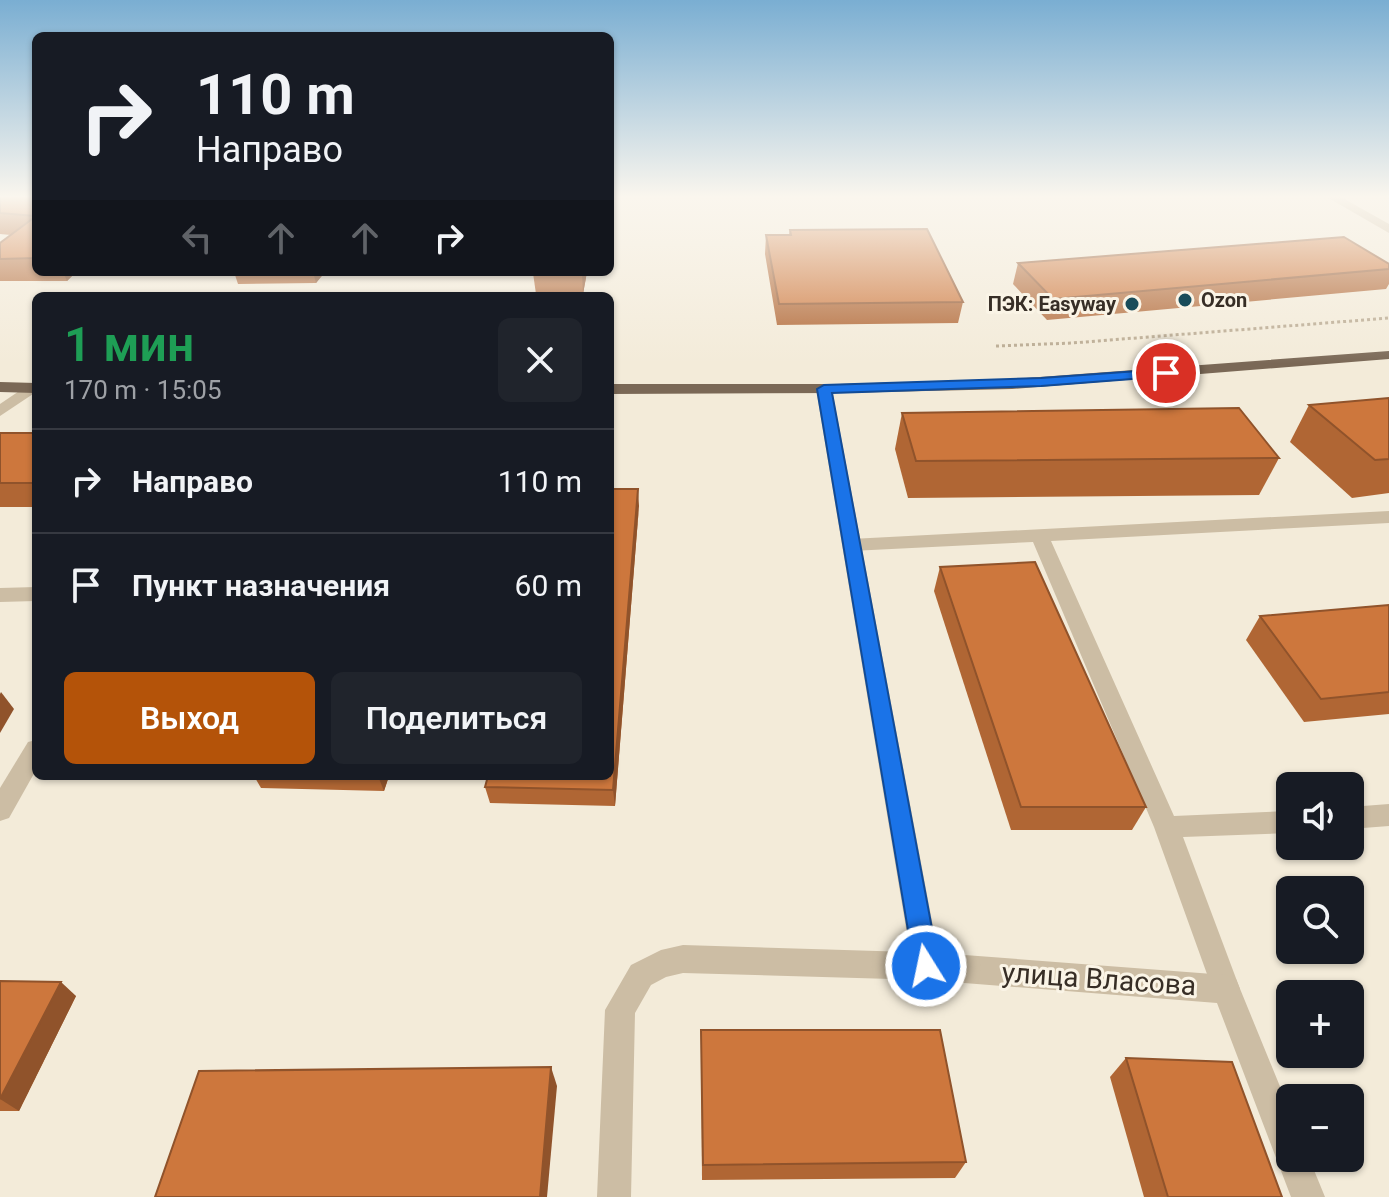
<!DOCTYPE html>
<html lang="ru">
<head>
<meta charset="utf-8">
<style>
	body { margin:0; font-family:Roboto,sans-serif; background:#20242c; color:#f1f3f6; height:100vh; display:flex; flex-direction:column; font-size:30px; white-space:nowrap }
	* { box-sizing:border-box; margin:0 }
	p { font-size:26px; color:#9ea1a6 }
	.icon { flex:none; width:44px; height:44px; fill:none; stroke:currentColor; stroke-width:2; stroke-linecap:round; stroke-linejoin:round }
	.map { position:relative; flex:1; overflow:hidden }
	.details { position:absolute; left:32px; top:292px; width:582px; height:488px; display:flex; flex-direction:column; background:#171b24; border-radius:12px; box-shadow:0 2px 6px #0004 }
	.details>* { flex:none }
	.banner { position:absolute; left:32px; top:32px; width:582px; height:244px; border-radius:12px; box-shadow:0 2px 6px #0004; background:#171b24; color:#f1f3f6; overflow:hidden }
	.buttons { position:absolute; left:1276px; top:772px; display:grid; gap:16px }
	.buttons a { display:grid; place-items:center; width:88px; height:88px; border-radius:12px; background:#171b24; box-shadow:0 2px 6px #0004; font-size:40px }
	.pin { position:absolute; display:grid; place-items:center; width:68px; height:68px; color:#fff; margin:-34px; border:4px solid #fff; border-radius:50%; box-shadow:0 2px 8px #0007 }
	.me { position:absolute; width:88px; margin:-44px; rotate:350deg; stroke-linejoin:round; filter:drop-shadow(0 0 6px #0008) }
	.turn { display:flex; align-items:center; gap:28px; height:168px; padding:0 32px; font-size:36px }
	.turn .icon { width:104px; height:104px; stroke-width:2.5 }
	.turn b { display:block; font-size:56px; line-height:68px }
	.lanes { display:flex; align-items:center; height:76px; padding:0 32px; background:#0003; justify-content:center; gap:40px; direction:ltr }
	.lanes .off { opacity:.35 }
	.round { display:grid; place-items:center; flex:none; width:84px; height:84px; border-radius:12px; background:#20242c }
	.headline { display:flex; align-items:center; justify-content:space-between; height:136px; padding:0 32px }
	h1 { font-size:48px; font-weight:600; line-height:60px; color:#1e9e55 }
	.cta { display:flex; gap:16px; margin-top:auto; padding:16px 32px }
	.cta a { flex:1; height:92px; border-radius:12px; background:#b45309; color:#fff; font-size:32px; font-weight:600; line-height:92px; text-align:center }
	.cta a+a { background:#20242c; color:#f1f3f6 }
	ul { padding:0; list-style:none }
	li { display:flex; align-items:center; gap:24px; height:104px; padding:0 32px; border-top:2px solid #363941 }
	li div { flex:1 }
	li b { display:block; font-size:30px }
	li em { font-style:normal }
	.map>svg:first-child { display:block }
</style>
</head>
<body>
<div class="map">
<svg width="1389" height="1197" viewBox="0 0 1389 1197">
	<rect width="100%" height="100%" fill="#f3ebd9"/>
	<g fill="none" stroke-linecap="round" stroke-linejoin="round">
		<path stroke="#b7a78e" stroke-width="3" stroke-dasharray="3 3" stroke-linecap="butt" d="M996,346l76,-3 317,-25"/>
		<g fill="#ccbda4" fill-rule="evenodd">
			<path d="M1389,511v12l-338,18 123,275 116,-5v22l-107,4 57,152 -4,10 -10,4 -10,-4 -62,-172 -121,-285 -182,9 -9,-6 9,-6z"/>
			<path d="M1389,804v22l-39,3v-22z"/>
		</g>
		<g fill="#ccbda4" fill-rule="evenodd">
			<path d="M1325,196h14l50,28v9z"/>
			<path d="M31,383l5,2v7l-36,24v-12z"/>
			<path d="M824,384l8,5 106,564 288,22 10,4 54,132v47h19l16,39h-34l-74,-194 -291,-23 -243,-7 -17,4 -15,8 -16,28 -4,184h-34l8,-187 26,-45 30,-15 22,-5 227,7 -94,-563z"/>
			<path d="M36,587v14l-36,1v-14z"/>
			<path d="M36,740v30l-27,48 -9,3v-33l28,-46z"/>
		</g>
		<g fill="#7a6856" fill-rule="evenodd">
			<path d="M1389,351v8l-377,30 -172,4 -230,1v-10h230l172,-5z"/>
			<path d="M0,382l36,1v10l-36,-1z"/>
		</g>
	</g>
	<g fill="#b06634">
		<path d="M0,196h36v76h40l-9,9h-67v-38l11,-8 -11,-1z"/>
		<path d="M790,230l173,72 -5,21 -181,2 -12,-71 1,-19h23z"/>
		<path d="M1018,263l371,1v20l-3,5 -339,31 -34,-36z"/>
		<path d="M234,272h91l-9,11 -78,1z"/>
		<path d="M587,272l-4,22h-47l-3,-21z"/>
		<path d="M1389,398v95l-37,5 -62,-56 19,-37z"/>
		<path d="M902,413l377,45 -20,37 -351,3 -13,-49z"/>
		<rect x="0" y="433" width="36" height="74"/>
		<path d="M639,506l-24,300 -125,-3 -5,-16 125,-11z"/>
		<path d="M940,567l206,240 -14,23h-121l-77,-239z"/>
		<path d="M1389,605v109l-85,8 -58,-82 14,-24z"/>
		<path d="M254,776h135l-5,15 -123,-3z"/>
		<path d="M0,981l76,15 -57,115h-19z"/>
		<path d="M701,1030l265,132 -11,16 -253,2z"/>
		<path d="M1126,1058l156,139h-138l-34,-120z"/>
	</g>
	<g fill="#90532b">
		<path d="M63,272h13l-9,9z"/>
		<path d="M313,272h12l-9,11z"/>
		<path d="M582,272h5l-4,22z"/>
		<path d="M638,489l1,17 -24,300 -2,-16z"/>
		<path d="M1,692l13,17 -14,24v-39z"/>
		<path d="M378,776h11l-5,15z"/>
		<path d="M61,982l15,14 -57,115 -19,-12z"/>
		<path d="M551,1067l6,19 -10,111h-7z"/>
	</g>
	<g fill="#cd773d" stroke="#90532b" stroke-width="2">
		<path d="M0,196h36v62l-36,1v-16l36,-27 -36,-3z"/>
		<path d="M927,229l36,73 -184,2 -13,-69h25l-1,-5z"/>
		<path d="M1344,237l45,27v5l-336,30 -35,-36z"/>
		<path d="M534,272h48l-1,1h-48z"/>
		<path d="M1389,398v61l-14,1 -66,-55z"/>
		<path d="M1239,408l40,50 -363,3 -14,-48z"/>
		<rect x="0" y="433" width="36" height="50"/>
		<path d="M610,489h28l-25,301 -128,-3 3,-11h122z"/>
		<path d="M1035,562l111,245h-125l-81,-240z"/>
		<path d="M1389,605v87l-68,7 -61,-83z"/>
		<path d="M0,981l61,1 -61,117z"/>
		<path d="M701,1030h239l26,132 -263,3z"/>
		<path d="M1126,1058l106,4 50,135h-114z"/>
		<path d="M551,1067l-11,130h-385l44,-126z"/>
	</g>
	<linearGradient id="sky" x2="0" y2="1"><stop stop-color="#7aaed2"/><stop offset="0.54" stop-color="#faf6ee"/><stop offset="1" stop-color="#faf6ee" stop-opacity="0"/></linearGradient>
	<rect width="1389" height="364" fill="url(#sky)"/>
	<path fill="#1a73e8" stroke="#114b97" stroke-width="2" d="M1166,369l7,4 -2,3 -130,10 -209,7 107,573 -4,9 -9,3 -9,-3 -3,-9 -97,-577 7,-4 217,-7z"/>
	<g fill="#194c5a" stroke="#faf4e6" stroke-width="3">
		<circle cx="1185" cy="300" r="8"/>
		<circle cx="1132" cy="304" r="8"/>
	</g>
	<g text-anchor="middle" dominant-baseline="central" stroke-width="6" stroke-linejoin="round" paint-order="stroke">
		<g font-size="20" font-weight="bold" fill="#372e26" stroke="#faf4e6" text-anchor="start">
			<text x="1201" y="300">Ozon</text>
			<text x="1116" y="304" text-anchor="end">ПЭК: Easyway</text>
		</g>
		<g font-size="28" fill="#372e26" stroke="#faf4e6">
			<text transform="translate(1099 979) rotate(4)">улица Власова</text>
		</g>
	</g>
</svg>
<div class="buttons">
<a><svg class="icon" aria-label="sound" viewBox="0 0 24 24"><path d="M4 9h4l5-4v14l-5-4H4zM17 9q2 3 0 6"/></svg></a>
<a><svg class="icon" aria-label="search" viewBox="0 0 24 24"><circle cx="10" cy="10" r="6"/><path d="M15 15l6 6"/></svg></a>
<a>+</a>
<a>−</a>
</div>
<div class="pin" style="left:1166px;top:373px;background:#d93025"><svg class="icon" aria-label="arrive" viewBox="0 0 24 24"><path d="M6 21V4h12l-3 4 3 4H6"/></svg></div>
<svg class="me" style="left:926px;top:966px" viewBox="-20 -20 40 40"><circle r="17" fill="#1a73e8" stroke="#fff" stroke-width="3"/><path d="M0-11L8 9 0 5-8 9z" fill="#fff"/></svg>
<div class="banner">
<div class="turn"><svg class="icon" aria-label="right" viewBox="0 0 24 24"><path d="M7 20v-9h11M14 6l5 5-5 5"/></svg><div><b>110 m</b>Направо</div></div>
<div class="lanes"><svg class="icon off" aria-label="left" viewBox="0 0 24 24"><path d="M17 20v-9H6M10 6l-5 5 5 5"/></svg><svg class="icon off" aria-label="ahead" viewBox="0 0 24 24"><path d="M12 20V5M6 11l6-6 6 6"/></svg><svg class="icon off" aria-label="ahead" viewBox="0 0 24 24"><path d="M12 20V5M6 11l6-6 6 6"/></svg><svg class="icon" aria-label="right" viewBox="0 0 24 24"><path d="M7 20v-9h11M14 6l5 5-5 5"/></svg></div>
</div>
<section class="details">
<div class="headline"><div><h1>1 мин</h1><p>170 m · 15:05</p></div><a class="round"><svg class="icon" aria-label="close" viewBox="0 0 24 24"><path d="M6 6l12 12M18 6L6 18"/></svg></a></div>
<ul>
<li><svg class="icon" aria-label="right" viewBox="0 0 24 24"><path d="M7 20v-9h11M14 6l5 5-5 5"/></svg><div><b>Направо</b></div><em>110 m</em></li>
<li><svg class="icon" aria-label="arrive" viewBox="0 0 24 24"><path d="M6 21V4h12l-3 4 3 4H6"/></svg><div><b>Пункт назначения</b></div><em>60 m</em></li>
</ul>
<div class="cta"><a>Выход</a><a>Поделиться</a></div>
</section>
</div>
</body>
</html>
